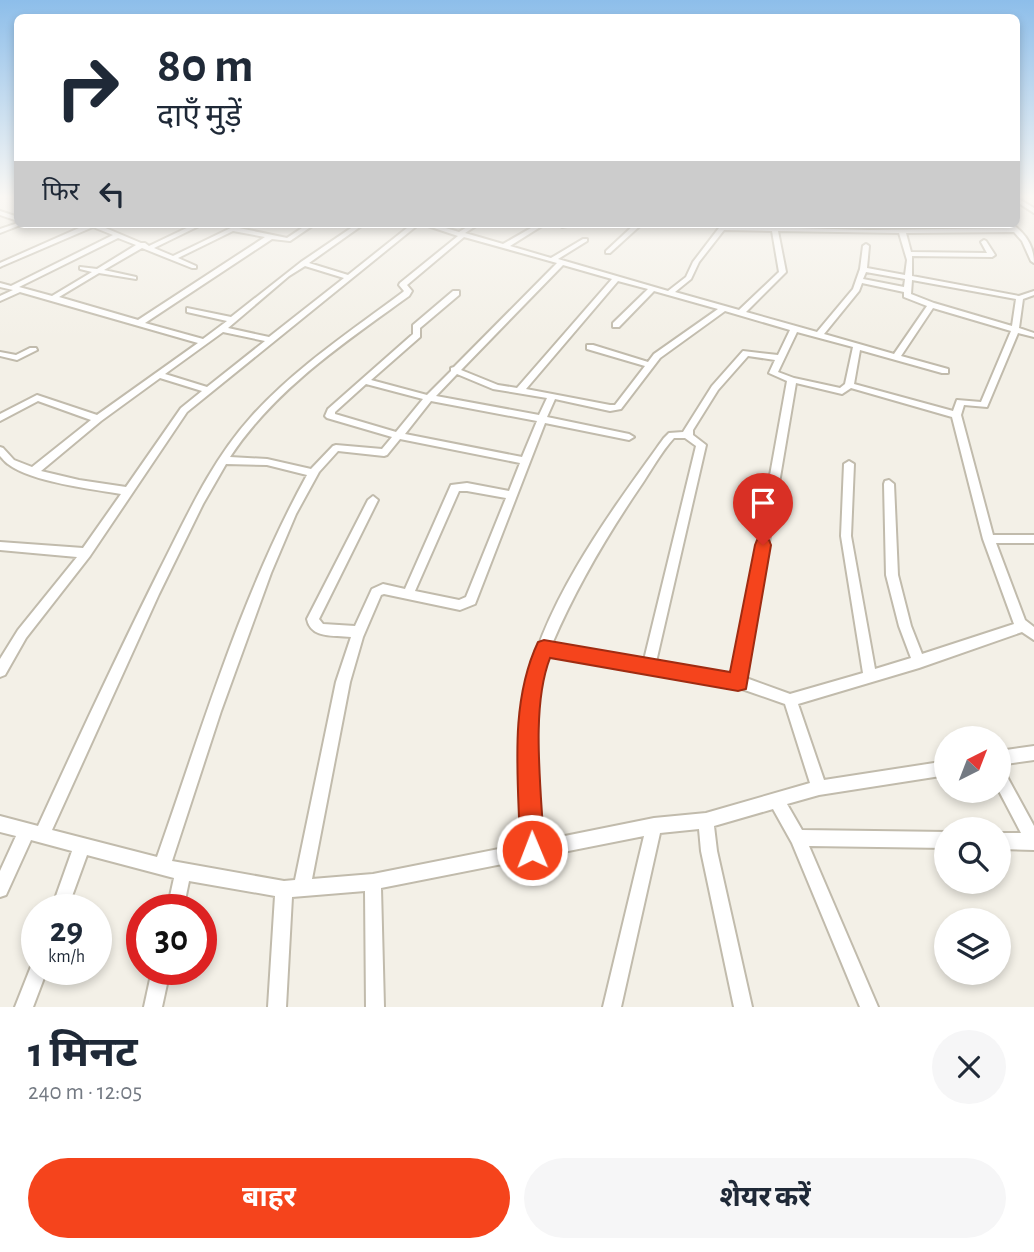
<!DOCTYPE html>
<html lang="hi">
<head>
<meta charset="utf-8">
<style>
	body { margin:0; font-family:"Alegreya Sans","Noto Sans Devanagari",sans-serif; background:#f6f6f7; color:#1f2937; height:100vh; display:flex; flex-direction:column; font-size:26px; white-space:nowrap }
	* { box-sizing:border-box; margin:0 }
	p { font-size:23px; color:#747a83 }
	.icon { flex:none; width:38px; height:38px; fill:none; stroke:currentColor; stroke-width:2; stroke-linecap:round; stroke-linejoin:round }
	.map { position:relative; height:1007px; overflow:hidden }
	.drawer { display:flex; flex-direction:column; background:#fff; flex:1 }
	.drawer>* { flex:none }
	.guide { position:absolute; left:14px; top:14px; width:1006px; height:214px; border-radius:10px; box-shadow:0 4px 10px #0003; background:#fff; color:#1f2937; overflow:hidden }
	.needle { width:46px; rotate:42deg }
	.buttons { position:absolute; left:934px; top:726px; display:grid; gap:14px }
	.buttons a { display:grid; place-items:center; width:77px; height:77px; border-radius:50%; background:#fff; box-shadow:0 4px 10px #0003; font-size:35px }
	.speed { position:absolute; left:21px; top:894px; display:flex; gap:14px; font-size:35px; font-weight:700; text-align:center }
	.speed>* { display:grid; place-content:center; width:91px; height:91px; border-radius:50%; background:#fff; box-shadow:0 4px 10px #0003; line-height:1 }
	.speed small { font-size:18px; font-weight:400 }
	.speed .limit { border:10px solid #d22; background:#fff; color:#111 }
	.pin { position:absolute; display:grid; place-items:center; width:60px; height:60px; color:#fff; margin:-72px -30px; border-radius:50% 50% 50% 0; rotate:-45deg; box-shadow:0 0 7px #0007 }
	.pin .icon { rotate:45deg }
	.me { position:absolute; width:77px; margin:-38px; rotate:359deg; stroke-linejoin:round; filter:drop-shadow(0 0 5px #0008) }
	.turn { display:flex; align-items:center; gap:24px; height:147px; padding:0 28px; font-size:32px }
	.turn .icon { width:91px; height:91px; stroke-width:2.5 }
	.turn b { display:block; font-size:49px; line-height:60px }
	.then { display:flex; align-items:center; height:66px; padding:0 28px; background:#0003; gap:14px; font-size:26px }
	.round { display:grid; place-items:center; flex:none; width:74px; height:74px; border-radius:37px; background:#f6f6f7 }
	.head { display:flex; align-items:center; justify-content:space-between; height:119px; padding:0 28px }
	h1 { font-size:42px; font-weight:700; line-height:52px }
	.cta { display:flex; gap:14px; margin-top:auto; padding:14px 28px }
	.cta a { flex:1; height:80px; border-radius:42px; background:#f5441c; color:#fff; font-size:28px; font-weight:700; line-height:80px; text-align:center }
	.cta a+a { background:#f6f6f7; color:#1f2937 }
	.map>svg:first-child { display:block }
</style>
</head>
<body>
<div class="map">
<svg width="1034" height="1007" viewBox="0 0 1034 1007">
	<rect width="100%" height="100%" fill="#f3f0e7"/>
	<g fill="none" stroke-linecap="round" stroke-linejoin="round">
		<defs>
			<g id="street">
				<path d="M1017,198l17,10v5l-17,-11z"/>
				<path d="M0,211l18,6v4l-18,-6z"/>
				<path d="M18,223l5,1 -23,9v-4z"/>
				<path d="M88,224h8l45,19h4l4,3 46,-22h8l-49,24 19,8 64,-31 3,2 -1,1 48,10 21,-14h7l-25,17 -18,-2 -127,84 58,16 24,-18 -40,-9v-4l44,9 70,-55 56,-38h7l-55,39 39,12 64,-51h7l-232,188 -97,144 -64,82 -21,37 -5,2v-18l18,-29 59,-73 -77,-7v-8l83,6 38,-54c-29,-5 -90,-12 -113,-30 -3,-2 -5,-5 -8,-8v-9l3,1 11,12 18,7 59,-47 -53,-19 -38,20v-7l37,-19 60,20 101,-72 -178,-51 -20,9v-5l13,-6 -13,-3v-4l11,3 102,-51 -20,-8 -91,39 -2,1v-4zM233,231l32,6 -127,83 -79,-23 40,-24 37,6v-2l-32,-7 38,-22 50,20h4v-2l-18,-8zM118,238l18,7 -39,24 -17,-2v2l12,3 -40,24 -33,-9zM305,266l39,12 -75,59 -41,-9 61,-52zM223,332l42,9 -58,46 -42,-13zM160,378l42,13 -21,17 -55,79 -47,-7 -38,-9 60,-50z"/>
				<path d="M422,224h10l27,8 13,-8h7l-14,9 38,11 35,-20h7l-35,22 41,12 32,-19h4v2l-29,18 110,32 18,-14 7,-15 29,-38h6l-2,2 144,4 141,-2 -2,-2 3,-2c13,9 22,22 22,39l-3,-2 -9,-20 -8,-9 -108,1 5,19 76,1 -6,-11 3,-2 2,1 9,14 -3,2 -80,-1v20l107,20 15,-5v4l-11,4 -4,29 15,5v4l-16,-4 -31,74 -23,-2 -3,10 32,120h41v8h-38l29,77 9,7v13l-12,-8 -103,36 -121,36 26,76 123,-19v14l-128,20 -32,9 15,26 145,2v16l-138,-2 69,161h-18l-68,-164 -19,-34 -59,17 3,25 35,156h-18l-33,-156 -2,-22 -39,4 -39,174h-18l41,-171 -263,52 3,119h-18l-1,-116 -73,6 -6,110h-18l7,-111 -86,-15 -6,29h-16l7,-32 -87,-23 -20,55h-16l21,-59 -41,-11 -25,55 -6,2v-26l16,-35 -16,-4v-16l38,10c39,-85 79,-171 121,-255 27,-53 52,-110 92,-154 44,-49 100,-86 152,-125l1,-1 -5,-6 1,-2 58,-47zM724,230l48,1 7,41 -40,38 -64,-18 16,-13 8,-17zM778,231l121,2 8,27 -2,15 -38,-7 2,-22 -3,-2 -3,2 -3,23 -7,20 -36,43 -71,-20 40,-40zM464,237l93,26 -103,104 -3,1v3l-24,24 -56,-15 49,-43v-9l39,-33v-4h-6l-40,34v9l-85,75 -3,7 2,2 65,19 -10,12 -46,-4 -3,1 -22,23 -44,-10 -37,-2c45,-68 114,-114 179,-161l3,-5 -5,-6zM563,265l49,14 -95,109 -19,-3 -37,-15zM866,272l39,7 -1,8 -41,-8zM912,280l104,19 -4,27 -78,-23 -23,-9zM618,281l30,8 -35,34v4h6l35,-36 64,18 -64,45 -6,8 -55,-17h-6v4l58,17 -30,39h-5l-84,-16zM862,283l42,9v5l23,9 -33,48 -70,-20 35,-43zM933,308l78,23 -30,71 -24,-2 -4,11 -99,-27 6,-34 82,23h6v-4l-47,-13zM725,311l65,19 -12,25 -35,-4 -31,35 -29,46 -14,1 -5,5c-52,72 -124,168 -139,257 -8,49 -2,100 -1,149l-151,30 -61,5 38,-197 13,-45 18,-42 3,-1 76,16 15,-6 70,-181 84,17 5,-3 -5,-3 -82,-17 8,-18 55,12 11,-2 39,-51zM797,332l56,15 -8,37 -5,4 -46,-10 -16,-6zM748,356l27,4 -6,13 18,8 -53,294 -78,-13 50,-217 -13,-10v-5l25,-40zM457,374l36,15 54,9 -8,17 -103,-19zM796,383l46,11 9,-6 101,29 31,122 31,85 -92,30 -11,-28 -13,-51 -4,-91 -5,-4 -4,1 -1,3 2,91 13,51 12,32 -36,11 -24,-133 3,-72 -5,-3 -5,3 -3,72 22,137 -73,21 -44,-16zM366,384l57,15 -27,33 -61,-18v-2zM431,401l106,20 -15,36 -117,-23zM674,438h11l11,8 -52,214 -92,-16c24,-56 54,-107 88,-157 11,-16 21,-35 34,-49zM400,439l120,24 -11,28 -42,-8 -16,2 -46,104 -22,-5 -11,5 -17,37 -32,-2 -4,-5 59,-119 -5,-4 -5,4 -61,119c4,20 27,16 44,18l-15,45 -41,198 -11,1 -112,-20 49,-150 50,-138 25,-59 23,-42 19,-21 46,5 3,-1zM226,464l41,1 40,10c-66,120 -105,254 -150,382l-105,-27 107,-236 44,-90zM459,491h8l39,7 -40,99 -7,3 -44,-9zM548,654l191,34 46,16 25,79 -104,30 -52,5 -114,23c-3,-63 -11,-126 8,-187z"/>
				<path d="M560,224h6l1,2 -5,1z"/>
				<path d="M635,224h7l-32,29h-4v-2z"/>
				<path d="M30,348h6l1,2 -20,10 -17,-4v-4l16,3z"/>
				<path d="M1034,746v14l-35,5v-14z"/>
				<path d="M999,769l5,2 30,55v24l-35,-1v-16h22l-22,-42z"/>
				<path d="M37,962v8h10l-14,37h-18l17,-43z"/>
				<path d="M152,970h18l-8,37h-18z"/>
			</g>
		</defs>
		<use href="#street" stroke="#c1bbac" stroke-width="4"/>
		<use href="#street" fill="#fff" fill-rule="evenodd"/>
	</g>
	<linearGradient id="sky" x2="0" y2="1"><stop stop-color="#8dbeea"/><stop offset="0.58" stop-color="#faf8f4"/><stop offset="1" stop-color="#faf8f4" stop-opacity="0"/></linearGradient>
	<rect width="1034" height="339" fill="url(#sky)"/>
	<path fill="#f5441c" stroke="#9f2c12" stroke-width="2" d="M763,538l6,2 2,5 -25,144 -8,2 -188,-33c-20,52 -8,135 -6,192l-4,8 -8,4 -8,-4 -4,-8c-1,-69 -12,-144 18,-208l6,-2 186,32 25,-127 2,-5z"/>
</svg>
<div class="buttons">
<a><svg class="needle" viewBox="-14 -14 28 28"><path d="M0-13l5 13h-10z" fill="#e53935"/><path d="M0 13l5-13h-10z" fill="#747a83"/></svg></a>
<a><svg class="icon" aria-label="search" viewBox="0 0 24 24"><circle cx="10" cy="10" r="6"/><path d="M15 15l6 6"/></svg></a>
<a><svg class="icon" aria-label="layers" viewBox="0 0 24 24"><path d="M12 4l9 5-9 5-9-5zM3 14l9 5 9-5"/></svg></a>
</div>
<div class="speed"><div>29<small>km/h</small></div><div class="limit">30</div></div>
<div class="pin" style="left:763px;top:545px;background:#d93025"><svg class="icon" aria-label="arrive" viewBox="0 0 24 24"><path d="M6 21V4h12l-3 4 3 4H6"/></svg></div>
<svg class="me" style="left:532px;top:850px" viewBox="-20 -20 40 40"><circle r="17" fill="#f5441c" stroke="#fff" stroke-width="3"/><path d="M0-11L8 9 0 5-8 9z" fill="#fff"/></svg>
<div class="guide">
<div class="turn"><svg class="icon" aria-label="right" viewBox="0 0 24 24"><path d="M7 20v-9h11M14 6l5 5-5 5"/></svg><div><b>80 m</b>दाएँ मुड़ें</div></div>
<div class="then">फिर<svg class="icon" aria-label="left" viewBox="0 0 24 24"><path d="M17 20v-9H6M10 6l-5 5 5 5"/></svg></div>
</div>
</div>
<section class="drawer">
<div class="head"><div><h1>1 मिनट</h1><p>240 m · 12:05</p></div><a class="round"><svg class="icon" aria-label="close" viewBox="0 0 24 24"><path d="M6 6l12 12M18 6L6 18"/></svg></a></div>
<div class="cta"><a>बाहर</a><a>शेयर करें</a></div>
</section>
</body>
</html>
